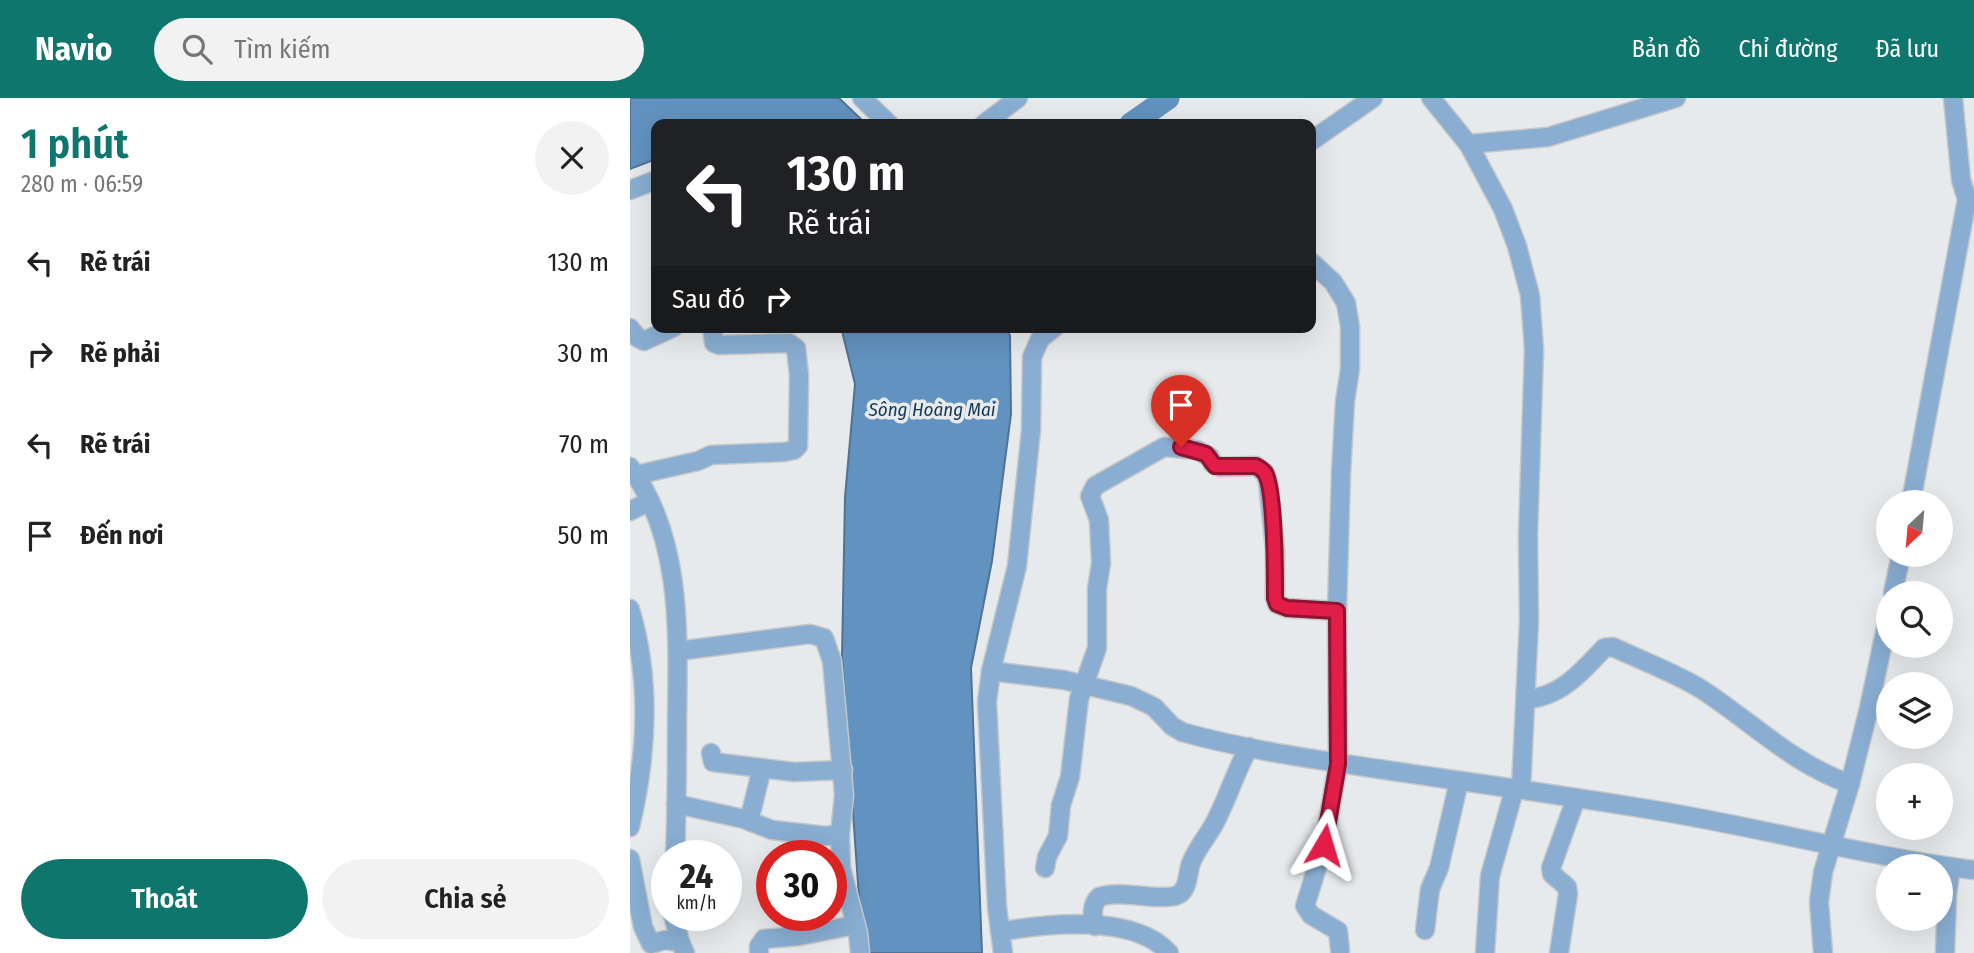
<!DOCTYPE html>
<html lang="vi">
<head>
<meta charset="utf-8">
<style>
	body { margin:0; font-family:"Fira Sans Condensed",sans-serif; background:#f2f2f2; color:#222; height:100vh; display:flex; flex-direction:column; font-size:26px; white-space:nowrap }
	* { box-sizing:border-box; margin:0 }
	p { font-size:23px; color:#767676 }
	.icon { flex:none; width:38px; height:38px; fill:none; stroke:currentColor; stroke-width:2; stroke-linecap:round; stroke-linejoin:round }
	.map { position:relative; flex:1; overflow:hidden }
	.panel { display:flex; flex-direction:column; background:#fff; width:630px }
	.panel>* { flex:none }
	.banner { position:absolute; left:21px; top:21px; width:665px; height:214px; border-radius:14px; box-shadow:0 7px 28px #0002; background:#202124; color:#fff; overflow:hidden }
	.needle { width:46px; rotate:206deg }
	.buttons { position:absolute; left:1246px; top:392px; display:grid; gap:14px }
	.buttons a { display:grid; place-items:center; width:77px; height:77px; border-radius:50%; background:#fff; box-shadow:0 7px 28px #0002; font-size:35px }
	.speed { position:absolute; left:21px; top:742px; display:flex; gap:14px; font-size:35px; font-weight:700; text-align:center }
	.speed>* { display:grid; place-content:center; width:91px; height:91px; border-radius:50%; background:#fff; box-shadow:0 7px 28px #0002; line-height:1 }
	.speed small { font-size:18px; font-weight:400 }
	.speed .limit { border:10px solid #d22; background:#fff; color:#111 }
	.pin { position:absolute; display:grid; place-items:center; width:60px; height:60px; color:#fff; margin:-72px -30px; border-radius:50% 50% 50% 0; rotate:-45deg; box-shadow:0 0 7px #0007 }
	.pin .icon { rotate:45deg }
	.me { position:absolute; width:77px; margin:-38px; rotate:7deg; stroke-linejoin:round; filter:drop-shadow(0 0 5px #0008) }
	.turn { display:flex; align-items:center; gap:24px; height:147px; padding:0 21px; font-size:32px }
	.turn .icon { width:91px; height:91px; stroke-width:2.5 }
	.turn b { display:block; font-size:49px; line-height:60px }
	.then { display:flex; align-items:center; height:66px; padding:0 21px; background:#0003; gap:14px; font-size:26px }
	.round { display:grid; place-items:center; flex:none; width:74px; height:74px; border-radius:37px; background:#f2f2f2 }
	.head { display:flex; align-items:center; justify-content:space-between; height:119px; padding:0 21px }
	h1 { font-size:42px; font-weight:600; line-height:52px; color:#0f766e }
	.primary-button { display:flex; gap:14px; margin-top:auto; padding:14px 21px }
	.primary-button a { flex:1; height:80px; border-radius:42px; background:#0f766e; color:#fff; font-size:28px; font-weight:600; line-height:80px; text-align:center }
	.primary-button a+a { background:#f2f2f2; color:#222 }
	ul { padding:0; list-style:none }
	li { display:flex; align-items:center; gap:21px; height:91px; padding:0 21px }
	li div { flex:1 }
	li b { display:block; font-size:26px }
	li em { font-style:normal }
	header { display:flex; align-items:center; gap:42px; box-sizing:border-box; height:98px; padding:0 35px; background:#0f766e; color:#fff }
	header strong { font-size:33px }
	nav { display:flex; gap:38px; margin-inline-start:auto; font-size:24px }
	.search { width:490px; height:63px; background:#f2f2f2; display:flex; align-items:center; gap:18px; box-sizing:border-box; padding:0 24px; border-radius:38px; color:#767676; font-size:26px }
	main { display:flex; flex:1; min-height:0 }
	.map>svg:first-child { display:block }
</style>
</head>
<body>
<header>
<strong>Navio</strong>
<div class="search"><svg class="icon" aria-label="search" viewBox="0 0 24 24"><circle cx="10" cy="10" r="6"/><path d="M15 15l6 6"/></svg>Tìm kiếm</div>
<nav><a>Bản đồ</a><a>Chỉ đường</a><a>Đã lưu</a></nav>
</header>
<main>
<section class="panel">
<div class="head"><div><h1>1 phút</h1><p>280 m · 06:59</p></div><a class="round"><svg class="icon" aria-label="close" viewBox="0 0 24 24"><path d="M6 6l12 12M18 6L6 18"/></svg></a></div>
<ul>
<li><svg class="icon" aria-label="left" viewBox="0 0 24 24"><path d="M17 20v-9H6M10 6l-5 5 5 5"/></svg><div><b>Rẽ trái</b></div><em>130 m</em></li>
<li><svg class="icon" aria-label="right" viewBox="0 0 24 24"><path d="M7 20v-9h11M14 6l5 5-5 5"/></svg><div><b>Rẽ phải</b></div><em>30 m</em></li>
<li><svg class="icon" aria-label="left" viewBox="0 0 24 24"><path d="M17 20v-9H6M10 6l-5 5 5 5"/></svg><div><b>Rẽ trái</b></div><em>70 m</em></li>
<li><svg class="icon" aria-label="arrive" viewBox="0 0 24 24"><path d="M6 21V4h12l-3 4 3 4H6"/></svg><div><b>Đến nơi</b></div><em>50 m</em></li>
</ul>
<div class="primary-button"><a>Thoát</a><a>Chia sẻ</a></div>
</section>
<div class="map">
<svg width="1344" height="855" viewBox="0 0 1344 855">
	<rect width="100%" height="100%" fill="#e7eaec"/>
	<g fill="#6292bf" stroke="#517393" stroke-width="2">
		<path d="M0,0h209l27,26h-210v35l-26,10z"/>
		<path d="M211,229h166l3,9 1,78 -19,147 -21,107 11,285h-117l-5,-41 -18,-256 3,-159 10,-113z"/>
	</g>
	<g fill="none" stroke-linecap="round" stroke-linejoin="round">
		<path stroke="#6292bf" stroke-width="23" d="M501,26l37,-26"/>
		<defs>
			<g id="minor">
				<path d="M232,0l27,26"/>
				<path d="M801,0l38,47 34,64 14,37 13,49 4,55 -6,185 1,86 -8,168"/>
				<path d="M354,26l34,-26"/>
				<path d="M681,43l62,-43"/>
				<path d="M838,46l80,-7 128,-39"/>
				<path d="M0,92l26,-10"/>
				<path d="M681,164l22,20 13,21 4,24v42l-5,32 -4,71 -4,139 1,153 -14,81 -19,61 6,9 27,16 2,19"/>
				<path d="M0,230l8,10 6,3 30,-14"/>
				<path d="M0,369c53,72 48,169 47,254 0,45 0,90 -2,135"/>
				<path d="M6,377l62,-14 13,-6 73,-3 10,-2 4,-4 1,-71 -3,-27 -7,-5 -70,2 -5,-2 -2,-16"/>
				<path d="M1281,404l56,-303 -6,-19 -8,-82"/>
				<path d="M0,413l20,-10"/>
				<path d="M1263,495l8,-38"/>
				<path d="M0,511c21,70 17,147 0,218"/>
				<path d="M48,553l132,-17 14,4 8,23 12,134 -4,39 1,34 17,65 2,20"/>
				<path d="M361,573l73,9 67,16 23,11 18,19 10,6c64,18 131,27 197,37 88,13 175,25 262,39 111,17 221,48 333,62"/>
				<path d="M896,601c33,-1 57,-28 78,-51l9,-1c29,14 60,25 88,42 51,33 90,74 149,95"/>
				<path d="M81,655l2,9 81,10 49,-2"/>
				<path d="M46,706l68,15 28,11 54,6 14,-2"/>
				<path d="M119,723l13,-53"/>
				<path d="M0,761l13,68 8,17 14,-4 15,2 5,11"/>
				<path d="M415,770l2,-11 11,-21 3,-31 9,-28 9,-78 18,-51v-59l4,-26 -2,-43 -9,-24 5,-10 69,-39 33,3 13,7 2,6 8,4 36,-1 9,7 3,9 7,68v48l2,6 10,4 50,3"/>
				<path d="M43,817l7,27"/>
				<path d="M465,828c-3,-12 -4,-20 4,-29 24,-8 52,4 76,-1 14,-4 12,-22 16,-33 5,-13 15,-25 22,-37 14,-25 22,-54 36,-79"/>
				<path d="M795,832l5,-41 9,-21 20,-87"/>
				<path d="M370,834c46,-9 135,-18 169,21"/>
				<path d="M129,855v-7l5,-7 35,-3 56,-11"/>
				<path d="M373,855l-6,-46 -10,-205 4,-31 26,-105 14,-136 1,-73 8,-18 15,-12"/>
				<path d="M855,855l5,-77 25,-89"/>
				<path d="M929,855l9,-59 -1,-7 -15,-13 -1,-6 25,-70"/>
				<path d="M1193,855l-4,-51 4,-30 27,-88 19,-76 19,-90"/>
				<path d="M1315,855l2,-58 4,-28"/>
			</g>
		</defs>
		<use href="#minor" stroke="#c5c7c9" stroke-width="21"/>
		<use href="#minor" stroke="#89aed2" stroke-width="18"/>
	</g>
	<g fill="none" stroke-linecap="round" stroke-linejoin="round">
		<defs>
			<path id="route" d="M551,349l25,7 9,12h41c4,2 6,3 9,7 10,16 10,102 10,125l2,6 10,4 50,3 1,153 -14,81"/>
		</defs>
		<use href="#route" stroke="#92132f" stroke-width="18"/>
		<use href="#route" stroke="#e11d48" stroke-width="12"/>
	</g>
	<g text-anchor="middle" dominant-baseline="central" stroke-width="7" stroke-linejoin="round" paint-order="stroke">
		<g font-size="19" font-style="italic" fill="#133857" stroke="#e7eaec">
			<text x="302" y="311">Sông Hoàng Mai</text>
		</g>
	</g>
</svg>
<div class="buttons">
<a><svg class="needle" viewBox="-14 -14 28 28"><path d="M0-13l5 13h-10z" fill="#e53935"/><path d="M0 13l5-13h-10z" fill="#767676"/></svg></a>
<a><svg class="icon" aria-label="search" viewBox="0 0 24 24"><circle cx="10" cy="10" r="6"/><path d="M15 15l6 6"/></svg></a>
<a><svg class="icon" aria-label="layers" viewBox="0 0 24 24"><path d="M12 4l9 5-9 5-9-5zM3 14l9 5 9-5"/></svg></a>
<a>+</a>
<a>−</a>
</div>
<div class="speed"><div>24<small>km/h</small></div><div class="limit">30</div></div>
<div class="pin" style="left:551px;top:349px;background:#d93025"><svg class="icon" aria-label="arrive" viewBox="0 0 24 24"><path d="M6 21V4h12l-3 4 3 4H6"/></svg></div>
<svg class="me" style="left:694px;top:747px" viewBox="-20 -20 40 40"><path d="M0-17L14 15 0 8-14 15z" fill="#e11d48" stroke="#fff" stroke-width="4"/></svg>
<div class="banner">
<div class="turn"><svg class="icon" aria-label="left" viewBox="0 0 24 24"><path d="M17 20v-9H6M10 6l-5 5 5 5"/></svg><div><b>130 m</b>Rẽ trái</div></div>
<div class="then">Sau đó<svg class="icon" aria-label="right" viewBox="0 0 24 24"><path d="M7 20v-9h11M14 6l5 5-5 5"/></svg></div>
</div>
</div>
</main>
</body>
</html>
